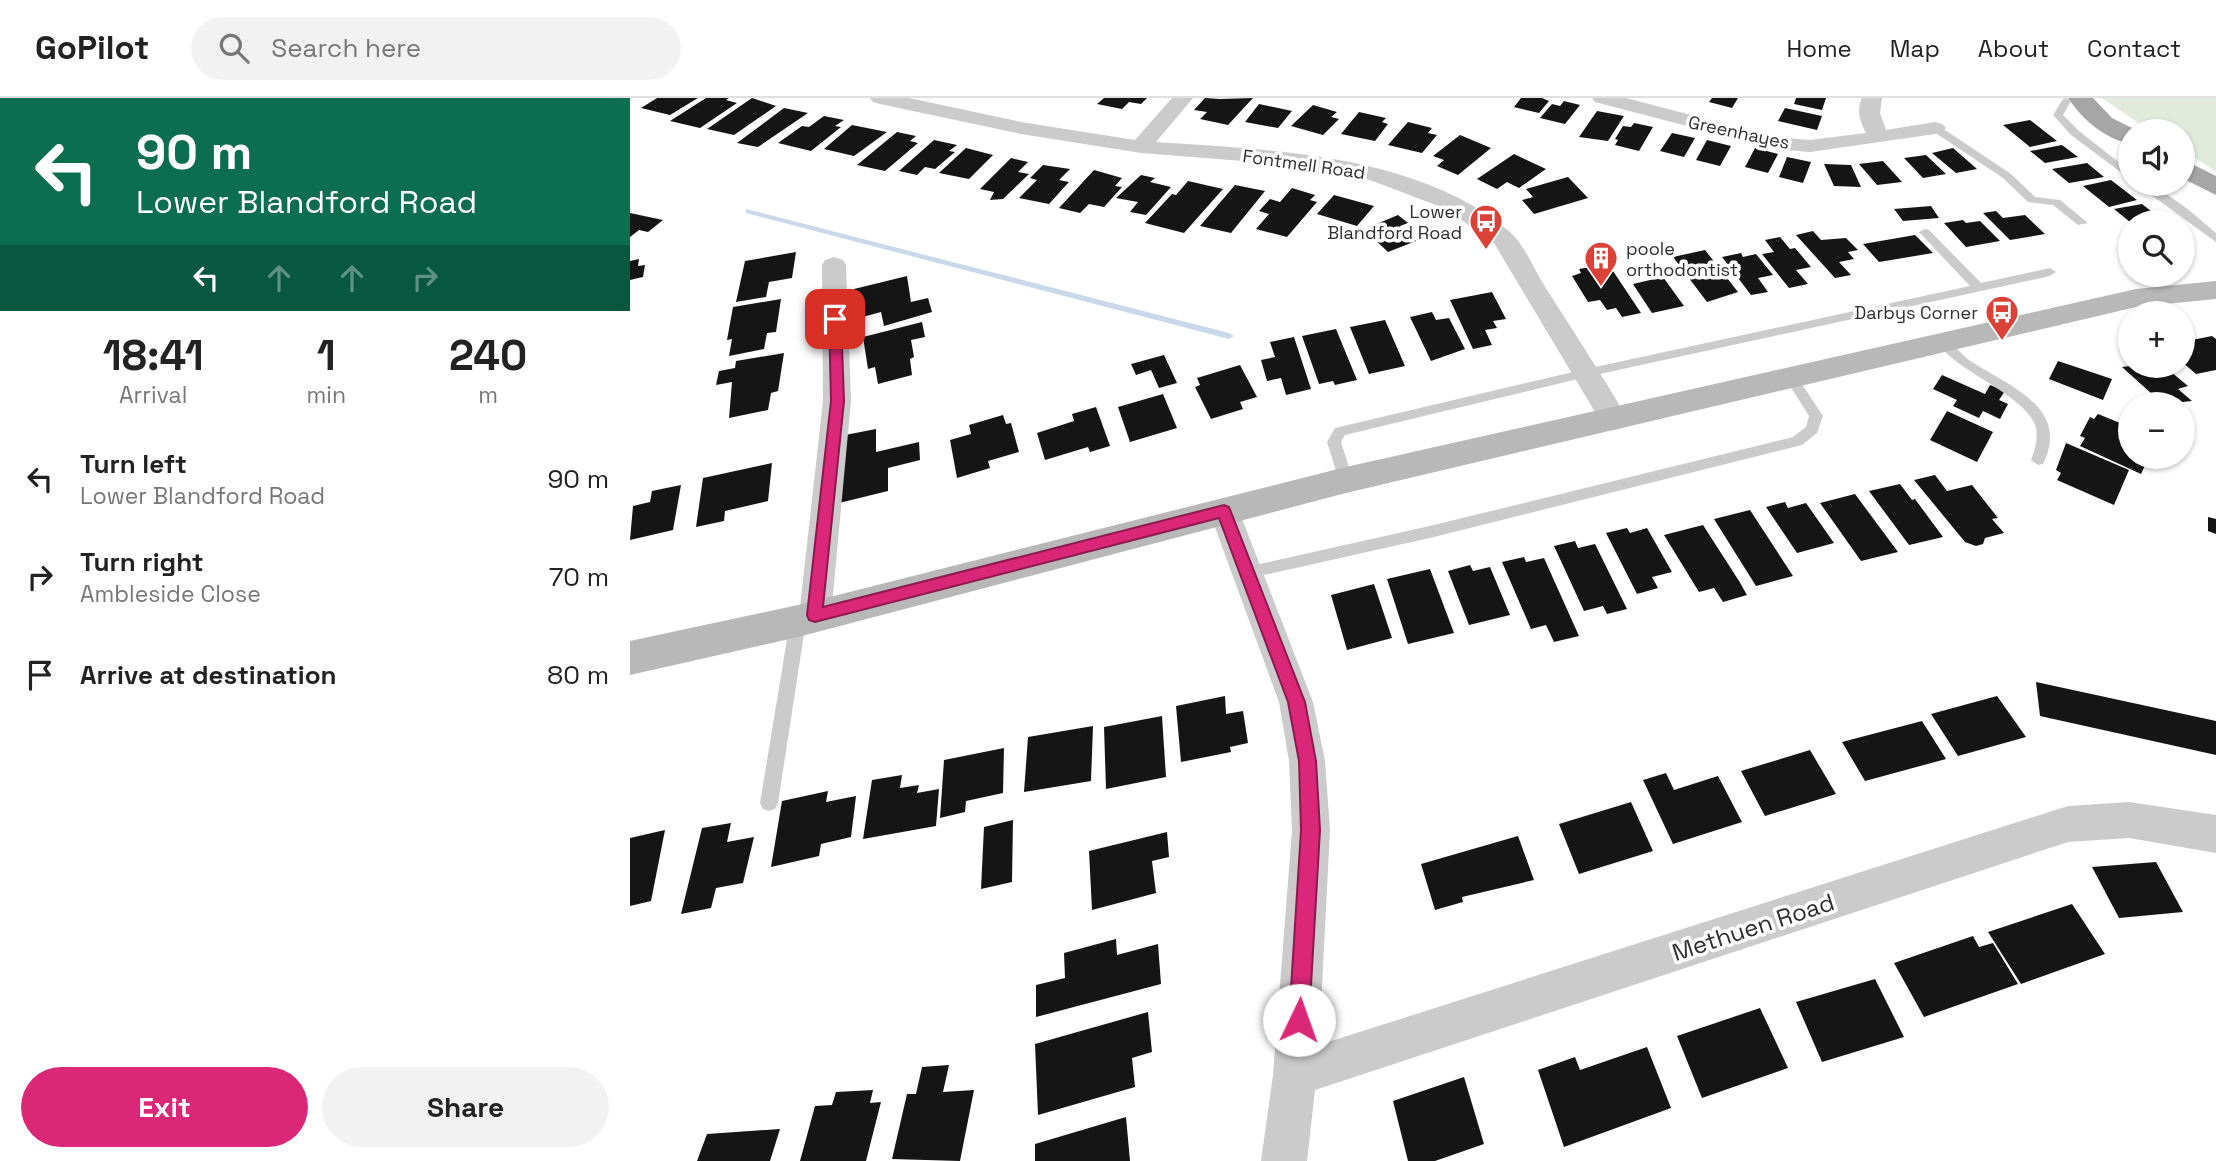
<!DOCTYPE html>
<html lang="en">
<head>
<meta charset="utf-8">
<style>
	body { margin:0; font-family:"Space Grotesk",sans-serif; background:#f2f2f2; color:#222; height:100vh; display:flex; flex-direction:column; font-size:26px; white-space:nowrap }
	* { box-sizing:border-box; margin:0 }
	p { font-size:23px; color:#767676 }
	.icon { flex:none; width:38px; height:38px; fill:none; stroke:currentColor; stroke-width:2; stroke-linecap:round; stroke-linejoin:round }
	.map { position:relative; flex:1; overflow:hidden }
	.details { display:flex; flex-direction:column; background:#fff; width:630px }
	.details>* { flex:none }
	.guide { background:#0b6e4f; color:#fff; overflow:hidden }
	.fabs { position:absolute; left:1488px; top:21px; display:grid; gap:14px }
	.fabs a { display:grid; place-items:center; width:77px; height:77px; border-radius:50%; background:#fff; box-shadow:0 2px 5px #0004; font-size:35px }
	.pin { position:absolute; display:grid; place-items:center; width:60px; height:60px; color:#fff; margin:-30px; border-radius:14px; box-shadow:0 4px 10px #0006 }
	.me { position:absolute; width:77px; margin:-38px; rotate:3deg; stroke-linejoin:round; filter:drop-shadow(0 0 5px #0008) }
	.turn { display:flex; align-items:center; gap:24px; height:147px; padding:0 21px; font-size:32px }
	.turn .icon { width:91px; height:91px; stroke-width:2.5 }
	.turn b { display:block; font-size:49px; line-height:60px }
	.lanes { display:flex; align-items:center; height:66px; padding:0 21px; background:#0003; justify-content:center; gap:35px; direction:ltr }
	.lanes .off { opacity:.35 }
	.eta { display:flex; justify-content:space-evenly; align-items:center; height:119px; text-align:center }
	.eta b { font-size:42px; font-weight:800; line-height:49px }
	.button { display:flex; gap:14px; margin-top:auto; padding:14px 21px }
	.button a { flex:1; height:80px; border-radius:42px; background:#db2777; color:#fff; font-size:28px; font-weight:800; line-height:80px; text-align:center }
	.button a+a { background:#f2f2f2; color:#222 }
	ul { padding:0; list-style:none }
	li { display:flex; align-items:center; gap:21px; height:98px; padding:0 21px }
	li div { flex:1 }
	li b { display:block; font-size:26px }
	li em { font-style:normal }
	header { display:flex; align-items:center; gap:42px; box-sizing:border-box; height:98px; padding:0 35px; background:#fff; border-bottom:2px solid #e0e0e0 }
	header strong { font-size:33px }
	nav { display:flex; gap:38px; margin-inline-start:auto; font-size:24px }
	.search { width:490px; height:63px; background:#f2f2f2; display:flex; align-items:center; gap:18px; box-sizing:border-box; padding:0 24px; border-radius:38px; color:#767676; font-size:26px }
	main { display:flex; flex:1; min-height:0 }
	.map>svg:first-child { display:block }
</style>
</head>
<body>
<header>
<strong>GoPilot</strong>
<div class="search"><svg class="icon" aria-label="search" viewBox="0 0 24 24"><circle cx="10" cy="10" r="6"/><path d="M15 15l6 6"/></svg>Search here</div>
<nav><a>Home</a><a>Map</a><a>About</a><a>Contact</a></nav>
</header>
<main>
<section class="details">
<div class="guide">
<div class="turn"><svg class="icon" aria-label="left" viewBox="0 0 24 24"><path d="M17 20v-9H6M10 6l-5 5 5 5"/></svg><div><b>90 m</b>Lower Blandford Road</div></div>
<div class="lanes"><svg class="icon" aria-label="left" viewBox="0 0 24 24"><path d="M17 20v-9H6M10 6l-5 5 5 5"/></svg><svg class="icon off" aria-label="ahead" viewBox="0 0 24 24"><path d="M12 20V5M6 11l6-6 6 6"/></svg><svg class="icon off" aria-label="ahead" viewBox="0 0 24 24"><path d="M12 20V5M6 11l6-6 6 6"/></svg><svg class="icon off" aria-label="right" viewBox="0 0 24 24"><path d="M7 20v-9h11M14 6l5 5-5 5"/></svg></div>
</div>
<div class="eta">
<div><b>18:41</b><p>Arrival</p></div>
<div><b>1</b><p>min</p></div>
<div><b>240</b><p>m</p></div>
</div>
<ul>
<li><svg class="icon" aria-label="left" viewBox="0 0 24 24"><path d="M17 20v-9H6M10 6l-5 5 5 5"/></svg><div><b>Turn left</b><p>Lower Blandford Road</p></div><em>90 m</em></li>
<li><svg class="icon" aria-label="right" viewBox="0 0 24 24"><path d="M7 20v-9h11M14 6l5 5-5 5"/></svg><div><b>Turn right</b><p>Ambleside Close</p></div><em>70 m</em></li>
<li><svg class="icon" aria-label="arrive" viewBox="0 0 24 24"><path d="M6 21V4h12l-3 4 3 4H6"/></svg><div><b>Arrive at destination</b></div><em>80 m</em></li>
</ul>
<div class="button"><a>Exit</a><a>Share</a></div>
</section>
<div class="map">
<svg width="1586" height="1063" viewBox="0 0 1586 1063">
	<rect width="100%" height="100%" fill="#fff"/>
	<path fill="#e2eadc" d="M1472,0h114v73l-34,-21v-19h-32z"/>
	<g fill="none" stroke-linecap="round" stroke-linejoin="round">
		<path fill="#c9d9e9" fill-rule="evenodd" d="M116,111l483,124 5,3 -5,3 -483,-126z"/>
	</g>
	<g fill="#151515">
		<path d="M27,0h41l-28,17 -29,-7z"/>
		<path d="M76,0h23l-3,2 11,3 -37,25 -30,-7z"/>
		<path d="M122,0l24,8 -42,29 -27,-6z"/>
		<path d="M474,0h43l-6,6 -12,-2 -7,7 -25,-5z"/>
		<path d="M575,0l15,1 33,-1 -25,27 -28,-6 7,-7 -13,-2z"/>
		<path d="M891,0h21l7,3 -10,12 -25,-6z"/>
		<path d="M1082,0h26l-6,10 -23,-6z"/>
		<path d="M1166,0h30l-4,12 -28,-6z"/>
		<path d="M934,3l16,4 -15,19 -25,-6 12,-14 8,2z"/>
		<path d="M629,6l33,7 -14,17 -33,-6z"/>
		<path d="M683,7l24,7 -6,5 8,2 -16,16 -32,-9z"/>
		<path d="M154,10l24,5 -50,34 -21,-4z"/>
		<path d="M1155,10l37,8 -5,14 -39,-9z"/>
		<path d="M967,13l27,5 -16,25 -29,-4z"/>
		<path d="M729,14l27,6 -4,4 6,2 -13,17 -34,-7z"/>
		<path d="M194,18l20,4 -9,6 6,1 -30,24 -33,-8 24,-17 7,1z"/>
		<path d="M1400,22l27,21 -27,6 -27,-22z"/>
		<path d="M778,24l24,6 -4,5 9,2 -15,18 -34,-8z"/>
		<path d="M1004,25l19,4 -14,24 -24,-6 3,-5 -3,-1 8,-13 8,1z"/>
		<path d="M222,27l35,7 -33,24 -30,-7z"/>
		<path d="M267,34l19,4 -6,5 8,2 -33,28 -28,-6z"/>
		<path d="M1042,35l23,5 -11,19 -24,-6z"/>
		<path d="M830,37l31,13 -33,27 -21,-9 7,-6 -11,-4z"/>
		<path d="M304,42l23,5 -8,6 6,1 -20,17 -10,-2 -8,8 -18,-4z"/>
		<path d="M1077,42l24,6 -11,20 -24,-6z"/>
		<path d="M1432,47l16,12 -33,6 -15,-12z"/>
		<path d="M336,50l27,7 -24,24 -30,-6z"/>
		<path d="M1125,50l23,6 -10,19 -23,-6z"/>
		<path d="M1323,50l24,21 -21,4 -24,-20z"/>
		<path d="M884,56l32,15 -27,19 -12,-6 -10,7 -20,-10z"/>
		<path d="M1296,57l20,19 -23,4 -19,-20z"/>
		<path d="M1157,59l24,5 -8,21 -24,-6z"/>
		<path d="M381,60l17,4 -10,10 11,2 -26,25 -13,1 4,-8 -14,-3z"/>
		<path d="M1253,63l19,21 -25,3 -18,-21z"/>
		<path d="M1457,65l17,14 -35,6 -17,-14z"/>
		<path d="M1194,66l27,1 10,22 -27,-1z"/>
		<path d="M413,67l27,4 -11,11 10,2 -20,22 -30,-6 18,-18 -7,-2z"/>
		<path d="M464,72l28,8 -7,8 7,1 -18,20 -15,-3 -9,9 -21,-5z"/>
		<path d="M511,77l14,3 -5,4 21,5 -25,28 -16,-3 8,-10 -22,-4z"/>
		<path d="M938,79l20,21 -54,16 -12,-14 11,-3 -7,-8z"/>
		<path d="M1481,82l26,20 -28,7 -26,-21z"/>
		<path d="M558,83l35,8 -39,44 -39,-10 27,-29 4,1z"/>
		<path d="M605,87l30,6 -34,42 -31,-7z"/>
		<path d="M662,90l23,7 -5,5 7,2 -30,35 -31,-8 13,-15 -10,-3 11,-12 10,3z"/>
		<path d="M704,97l40,11 -17,20 -40,-12z"/>
		<path d="M1512,106l23,18h-35l-16,-13z"/>
		<path d="M1301,108l8,12 -36,3 -9,-12z"/>
		<path d="M1366,113l7,7 22,-3 20,19 -35,6 -27,-27z"/>
		<path d="M0,115l33,7 -15,12 -9,-2 -9,7z"/>
		<path d="M768,117l10,8 -8,3 16,15 -28,11 -16,-15 -10,3 -7,-7z"/>
		<path d="M1333,122l3,3 14,-2 20,20 -34,6 -22,-24z"/>
		<path d="M1183,133l8,9 25,-2 12,12 -10,2 6,7 -15,3 12,13 -16,3 -39,-43z"/>
		<path d="M1285,137l18,18 -54,9 -16,-18z"/>
		<path d="M1150,139l10,12 5,-1 16,19 -15,3 12,14 -19,4 -27,-34 12,-2 -9,-12z"/>
		<path d="M1075,152l33,42 -31,10 -34,-45z"/>
		<path d="M166,154l-4,26 -23,4 -3,15 -30,5 9,-41z"/>
		<path d="M1111,155l2,4 13,-3 17,21 -15,3 10,14 -17,3 -29,-38z"/>
		<path d="M9,161l-1,7 7,-1 -2,12 -13,3v-19z"/>
		<path d="M966,168l3,4 12,-2 30,45 -19,4 -6,-9 -9,2 -7,-10 -12,2 -16,-26 9,-3 -2,-4z"/>
		<path d="M277,178l4,26 17,-4 4,14 -48,14 -3,-14 -22,6 -5,-29z"/>
		<path d="M1033,179l21,29 -32,7 -19,-29z"/>
		<path d="M862,194l14,27 -13,2 4,7 -12,2 7,15 -19,4 -23,-49z"/>
		<path d="M151,201l-5,33 -9,1 -3,16 -35,7 3,-17 -5,1 6,-33z"/>
		<path d="M802,214l4,8 13,-2 16,31 -34,12 -21,-44z"/>
		<path d="M755,222l20,46 -36,8 -19,-47z"/>
		<path d="M292,224l3,15 -14,3 3,17 -4,2 2,16 -34,9 -3,-17 -7,2 -5,-32z"/>
		<path d="M706,231l21,51 -22,5 -2,-4 -14,3 -17,-48z"/>
		<path d="M1582,238l4,3v31l-20,4 -14,-12v-20z"/>
		<path d="M664,239l17,52 -25,6 -5,-17 -14,3 -6,-21 14,-3 -5,-15z"/>
		<path d="M154,255l-6,38 -7,2 -3,17 -39,8 3,-36 -16,3 3,-14 16,-3 1,-7z"/>
		<path d="M534,257l13,28 -18,5 -8,-18 -15,5 -5,-11z"/>
		<path d="M1428,263l54,18 -9,21 -54,-21z"/>
		<path d="M610,267l17,32 -17,5 3,7 -32,10 -16,-32 5,-2 -3,-7z"/>
		<path d="M1500,268h34l24,20 -10,3 14,12 -29,3 -41,-37z"/>
		<path d="M1312,277l43,19 5,-9 15,6 -6,9 9,4 -8,15 -17,-8 -4,7 -26,-12 4,-6 -24,-11z"/>
		<path d="M533,296l14,34 -47,14 -12,-35z"/>
		<path d="M466,309l14,39 -20,6 -2,-5 -43,13 -8,-27 37,-12 -2,-7z"/>
		<path d="M1317,313l46,21 -16,30 -47,-22z"/>
		<path d="M1468,316l32,13v30h19l-8,17 -61,-28 5,-8 -5,-2 10,-19 4,2z"/>
		<path d="M373,317l3,9 5,-1 8,29 -31,9 2,7 -33,10 -7,-38 21,-6 -2,-9z"/>
		<path d="M246,331v23l43,-10 1,18 -32,8v23l-49,12 1,-67z"/>
		<path d="M1436,345l63,27 -15,35 -57,-25 4,-7 -5,-3z"/>
		<path d="M142,365l-4,38 -43,10 -1,10 -28,6 7,-49z"/>
		<path d="M1305,377l12,16 25,-6 26,33 -6,1 12,14 -19,5 -2,6 -7,2 -11,-4 -51,-62z"/>
		<path d="M1270,386l12,16 3,-1 28,38 -34,8 -40,-54z"/>
		<path d="M51,387l-8,45 -43,10 3,-34 17,-4 2,-11z"/>
		<path d="M1225,396l43,58 -37,9 -41,-58z"/>
		<path d="M1155,404l3,6 18,-5 28,40 -37,10 -31,-46z"/>
		<path d="M1120,412l43,66 -37,10 -42,-67z"/>
		<path d="M1578,419l8,2v15l-8,-3z"/>
		<path d="M1073,427l36,56 8,14 -24,7 -9,-14 -15,4 -35,-57z"/>
		<path d="M997,430l3,5 17,-5 25,44 -20,5 6,11 -21,6 -31,-61z"/>
		<path d="M945,443l3,7 17,-4 32,65 -20,5 -4,-8 -19,5 -30,-65z"/>
		<path d="M894,459l2,5 18,-4 35,78 -25,6 -8,-17 -15,4 -29,-67z"/>
		<path d="M840,467l3,6 17,-4 20,48 -41,10 -21,-54z"/>
		<path d="M800,471l24,64 -46,11 -21,-65z"/>
		<path d="M744,486l18,54 -45,12 -16,-55z"/>
		<path d="M1406,584l180,39v34l-176,-39z"/>
		<path d="M595,598l1,18 17,-3 5,32 -18,4 1,5 -50,10 -5,-56z"/>
		<path d="M1367,598l29,41 -68,19 -27,-42z"/>
		<path d="M532,618l4,61 -60,12 -2,-62z"/>
		<path d="M1292,623l24,38 -81,22 -23,-39z"/>
		<path d="M463,628l-2,55 -67,11 4,-55z"/>
		<path d="M374,650l-1,45 -37,8 -1,11 -25,6 4,-58z"/>
		<path d="M1180,652l26,44 -71,22 -24,-45z"/>
		<path d="M1036,675l8,17 44,-14 24,46 -69,22 -30,-64z"/>
		<path d="M272,677l-2,13 19,-3 -2,8 22,-4 -3,37 -73,13 9,-59z"/>
		<path d="M198,693l-2,11 30,-6 -5,41 -30,7 -2,12 -48,11 11,-66z"/>
		<path d="M1001,704l22,49 -74,23 -20,-50z"/>
		<path d="M383,722l-1,62 -31,7 3,-62z"/>
		<path d="M101,725l-4,19 27,-5 -11,46 -27,5 -5,20 -30,6 21,-86z"/>
		<path d="M35,732l-14,71 -21,5v-68z"/>
		<path d="M537,734l2,25 -17,4 4,32 -64,17 -3,-59z"/>
		<path d="M888,738l16,44 -72,17 1,5 -28,8 -14,-46z"/>
		<path d="M1526,764l27,50 -64,6 -27,-51z"/>
		<path d="M1442,806l33,50 -84,30 -33,-52z"/>
		<path d="M1343,838l6,11 14,-4 25,41 -94,33 -30,-54z"/>
		<path d="M486,841l1,16 41,-11 3,40 -125,33v-32l29,-7 -1,-25z"/>
		<path d="M1245,881l29,58 -82,25 -26,-60z"/>
		<path d="M1130,910l28,60 -86,30 -25,-62z"/>
		<path d="M518,914l4,40 -20,6 3,29 -97,28 -3,-71z"/>
		<path d="M1017,949l24,61 -107,39 -26,-77 37,-13 5,13z"/>
		<path d="M319,967l-6,27 31,-2 -14,71 -68,-2 15,-65h9l6,-27z"/>
		<path d="M834,979l20,67 -49,17h-27l-15,-60z"/>
		<path d="M243,992l-3,13 11,-1 -15,59h-66l15,-55 17,-1 4,-13z"/>
		<path d="M496,1019l4,44h-95v-17z"/>
		<path d="M150,1031l-10,32h-73l10,-27z"/>
	</g>
	<g fill="none" stroke-linecap="round" stroke-linejoin="round">
		<g fill="#cbcbcb" fill-rule="evenodd">
			<path d="M1436,0l5,3 -8,14 16,16 51,40v8l-59,-44 -16,-18 -2,-2 10,-16z"/>
			<path d="M1301,28h8l72,48 24,23 25,3 28,23 -10,2 -25,-20 -25,-3 -25,-24 -72,-48z"/>
			<path d="M1506,86c26,0 60,32 80,49v9z"/>
			<path d="M1295,131l4,1 52,53 69,-15 6,4 -6,4 -464,101 -241,58 -4,7 12,38 -7,5 -7,-5 -12,-38 8,-14 251,-59 384,-83 -49,-52 -2,-2z"/>
			<path d="M1313,241c11,4 19,17 29,23 37,24 99,46 71,102l-5,1 -7,-5c4,-10 7,-21 5,-32 -8,-32 -76,-54 -99,-85z"/>
			<path d="M1161,276l5,1 27,41 -6,17 -15,12 -368,92 -188,42 -5,-2 -3,-4 3,-4 5,-2 188,-42 359,-88 13,-10 3,-11 -24,-38z"/>
			<path d="M168,516l6,2 2,5 -28,182 -3,6 -6,2 -6,-2 -3,-6 30,-182 2,-5z"/>
		</g>
		<g fill="#cbcbcb" fill-rule="evenodd">
			<path d="M240,0h39l112,24 114,18 37,-42h21l-37,44c114,8 261,11 354,90 14,12 24,37 34,53 28,45 58,89 84,135l-4,7 -10,3 -10,-3 -110,-184 -48,-34 -76,-29 -21,-5 -80,-12 -128,-10 -120,-19 -141,-30 -7,-2z"/>
			<path d="M962,0h34l149,39 35,3 56,-7c-6,-12 -10,-22 -4,-35h20l-2,15 6,17 49,-8 7,2 4,4 -4,4 -7,2 -125,18 -35,-3 -180,-47z"/>
			<path d="M204,159l9,3 3,5 5,136 -20,215 -4,10 -12,4 -12,-4 -4,-10 24,-215 -1,-136 3,-5z"/>
			<path d="M594,401l11,4 4,8 74,191 12,59 5,69 -11,215 749,-239 61,-4 87,13v38l-87,-15 -61,4 -753,248 -8,71h-46l12,-86 19,-245 -3,-69 -10,-59 -70,-191 4,-8z"/>
		</g>
		<path fill="#b8b8b8" fill-rule="evenodd" d="M1586,183v18l-80,8 -790,186 -548,144 -168,38v-34l168,-36 548,-138 790,-178z"/>
		<g fill="#a6a6a6" fill-rule="evenodd">
			<path d="M1438,0h25l19,20 26,13h-8v13c-26,-6 -47,-24 -62,-46z"/>
			<path d="M1552,61l34,17v19l-34,-17z"/>
		</g>
	</g>
	<path fill="#db2777" stroke="#8e194d" stroke-width="2" d="M205,217l6,4 3,82 -21,206 401,-102 5,2 76,195 11,59 4,69 -11,190 -3,7 -7,3 -7,-3 -3,-7 12,-190 -2,-69 -11,-59 -69,-184 -404,104 -6,-2 -2,-5 24,-214 -2,-82z"/>
	<defs>
		<symbol id="bus-pin" viewBox="-11 -11 22 30"><path d="M0 17L-7.5 6A9.5 9.5 0 1 1 7.5 6Z" fill="#dc4138" stroke="#fff"/><path d="M-5-6H5V4H4V6H2V4H-2V6H-4V4H-5ZM-3.5-4V0h7V-4ZM-3.5 1.2v1.5H-2V1.2ZM2 1.2v1.5H3.5V1.2Z" fill="#fff"/></symbol>
		<symbol id="building-pin" viewBox="-11 -11 22 30"><path d="M0 17L-7.5 6A9.5 9.5 0 1 1 7.5 6Z" fill="#dc4138" stroke="#fff"/><path d="M-4-6H4V6H1V3H-1V6H-4ZM-2.5-4.3h1.7v1.8h-1.7ZM.8-4.3h1.7v1.8H.8ZM-2.5-1h1.7V.8h-1.7ZM.8-1h1.7V.8H.8Z" fill="#fff"/></symbol>
	</defs>
	<g fill-rule="evenodd">
		<use href="#bus-pin" x="837" y="104" width="38" height="52"/>
		<use href="#building-pin" x="952" y="141" width="38" height="52"/>
		<use href="#bus-pin" x="1353" y="195" width="38" height="52"/>
	</g>
	<g text-anchor="middle" dominant-baseline="central" stroke-width="7" stroke-linejoin="round" paint-order="stroke">
		<g font-size="18" fill="#2e2e2e" stroke="#fff">
			<text transform="translate(1109 34) rotate(12)">Greenhayes</text>
			<text transform="translate(674 66) rotate(8)">Fontmell Road</text>
		</g>
		<g font-size="18" fill="#2e2e2e" stroke="#fff" text-anchor="end">
			<text x="832" y="113">Lower<tspan x="832" dy="21">Blandford Road</tspan></text>
			<text x="996" y="150" text-anchor="start">poole<tspan x="996" dy="21">orthodontist</tspan></text>
			<text x="1348" y="214">Darbys Corner</text>
		</g>
		<g font-size="24" fill="#2e2e2e" stroke="#fff">
			<text transform="translate(1123 829) rotate(-18)">Methuen Road</text>
		</g>
	</g>
</svg>
<div class="fabs">
<a><svg class="icon" aria-label="sound" viewBox="0 0 24 24"><path d="M4 9h4l5-4v14l-5-4H4zM17 9q2 3 0 6"/></svg></a>
<a><svg class="icon" aria-label="search" viewBox="0 0 24 24"><circle cx="10" cy="10" r="6"/><path d="M15 15l6 6"/></svg></a>
<a>+</a>
<a>−</a>
</div>
<div class="pin" style="left:205px;top:221px;background:#d93025"><svg class="icon" aria-label="arrive" viewBox="0 0 24 24"><path d="M6 21V4h12l-3 4 3 4H6"/></svg></div>
<svg class="me" style="left:669px;top:922px" viewBox="-20 -20 40 40"><circle r="19" fill="#fff"/><path d="M0-13L10 11 0 6-10 11z" fill="#db2777"/></svg>
</div>
</main>
</body>
</html>
